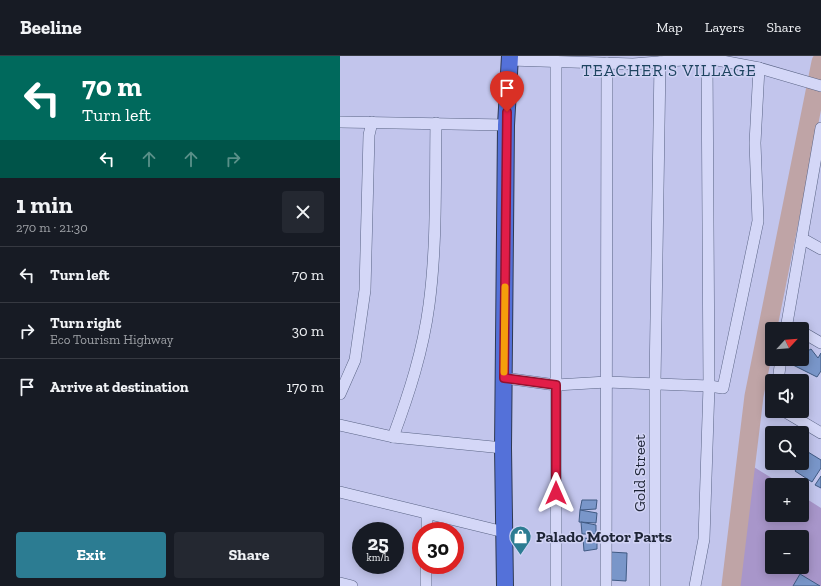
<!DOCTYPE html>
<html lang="en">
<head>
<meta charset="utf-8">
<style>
	body { margin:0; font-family:"Zilla Slab",serif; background:#242831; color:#f1f3f6; height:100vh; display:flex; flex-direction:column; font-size:15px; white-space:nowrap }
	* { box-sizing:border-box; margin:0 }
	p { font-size:13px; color:#9ea1a6 }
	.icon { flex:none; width:22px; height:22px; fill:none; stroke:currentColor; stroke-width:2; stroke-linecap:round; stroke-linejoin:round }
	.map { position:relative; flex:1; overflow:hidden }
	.sheet { display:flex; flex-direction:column; background:#171b24; width:340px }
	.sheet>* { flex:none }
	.top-card { background:#00695c; color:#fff; overflow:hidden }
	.needle { width:26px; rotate:64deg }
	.tools { position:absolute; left:425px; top:266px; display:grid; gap:8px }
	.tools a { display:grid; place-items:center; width:44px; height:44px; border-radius:4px; background:#171b24; box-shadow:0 2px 10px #0003; font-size:20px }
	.speed { position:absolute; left:12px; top:466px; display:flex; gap:8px; font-size:20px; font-weight:700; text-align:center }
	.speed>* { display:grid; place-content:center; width:52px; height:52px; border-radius:50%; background:#171b24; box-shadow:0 2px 10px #0003; line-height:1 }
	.speed small { font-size:10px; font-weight:400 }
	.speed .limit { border:6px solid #d22; background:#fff; color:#111 }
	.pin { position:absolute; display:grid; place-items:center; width:34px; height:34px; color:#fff; margin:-41px -17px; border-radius:50% 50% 50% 0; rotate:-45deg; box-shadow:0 0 4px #0007 }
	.pin .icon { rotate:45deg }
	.me { position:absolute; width:44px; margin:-22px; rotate:0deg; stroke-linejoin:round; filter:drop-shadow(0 0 3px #0008) }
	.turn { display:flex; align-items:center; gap:14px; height:84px; padding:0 16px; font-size:18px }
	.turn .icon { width:52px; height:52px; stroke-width:2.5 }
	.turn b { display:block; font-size:28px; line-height:34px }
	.lanes { display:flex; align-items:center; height:38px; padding:0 16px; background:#0003; justify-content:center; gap:20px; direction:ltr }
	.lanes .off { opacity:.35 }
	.round { display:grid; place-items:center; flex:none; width:42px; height:42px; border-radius:4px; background:#242831 }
	.overview { display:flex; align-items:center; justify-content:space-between; height:68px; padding:0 16px }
	h1 { font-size:24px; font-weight:700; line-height:30px }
	.cta { display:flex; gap:8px; margin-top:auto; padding:8px 16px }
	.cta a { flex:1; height:46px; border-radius:4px; background:#2c7c92; color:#fff; font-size:16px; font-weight:700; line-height:46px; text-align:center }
	.cta a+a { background:#242831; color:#f1f3f6 }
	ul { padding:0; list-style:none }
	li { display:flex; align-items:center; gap:12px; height:56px; padding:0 16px; border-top:1px solid #363941 }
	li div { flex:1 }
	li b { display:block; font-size:15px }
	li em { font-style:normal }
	header { display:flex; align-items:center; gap:24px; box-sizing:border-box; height:56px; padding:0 20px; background:#171b24; border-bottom:1px solid #363941 }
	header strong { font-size:19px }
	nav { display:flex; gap:22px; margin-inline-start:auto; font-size:14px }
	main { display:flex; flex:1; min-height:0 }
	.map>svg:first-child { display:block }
</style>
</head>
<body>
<header>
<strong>Beeline</strong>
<nav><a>Map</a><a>Layers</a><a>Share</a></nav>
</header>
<main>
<section class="sheet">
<div class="top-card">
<div class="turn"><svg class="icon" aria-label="left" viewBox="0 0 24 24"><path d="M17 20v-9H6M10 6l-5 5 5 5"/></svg><div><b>70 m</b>Turn left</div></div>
<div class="lanes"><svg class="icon" aria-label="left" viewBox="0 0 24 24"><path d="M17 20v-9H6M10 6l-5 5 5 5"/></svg><svg class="icon off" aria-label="ahead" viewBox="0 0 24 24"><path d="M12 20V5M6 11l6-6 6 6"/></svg><svg class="icon off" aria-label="ahead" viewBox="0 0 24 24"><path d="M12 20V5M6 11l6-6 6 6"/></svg><svg class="icon off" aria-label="right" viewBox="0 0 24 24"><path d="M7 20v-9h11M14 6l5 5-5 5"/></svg></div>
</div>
<div class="overview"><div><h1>1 min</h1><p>270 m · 21:30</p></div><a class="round"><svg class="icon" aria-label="close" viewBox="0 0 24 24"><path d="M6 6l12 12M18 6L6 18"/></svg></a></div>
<ul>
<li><svg class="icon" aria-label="left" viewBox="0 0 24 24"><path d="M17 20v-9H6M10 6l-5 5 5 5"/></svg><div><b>Turn left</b></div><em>70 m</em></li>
<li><svg class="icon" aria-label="right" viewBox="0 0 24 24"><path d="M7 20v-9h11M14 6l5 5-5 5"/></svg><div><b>Turn right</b><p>Eco Tourism Highway</p></div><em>30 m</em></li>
<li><svg class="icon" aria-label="arrive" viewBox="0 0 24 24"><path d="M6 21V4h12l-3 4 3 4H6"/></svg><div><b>Arrive at destination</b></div><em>170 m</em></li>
</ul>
<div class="cta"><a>Exit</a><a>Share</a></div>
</section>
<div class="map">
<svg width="481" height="530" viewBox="0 0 481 530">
	<rect width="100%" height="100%" fill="#c2c5ec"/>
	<path fill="#a896ca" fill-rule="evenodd" d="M404,405l39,24h-11v30h30v-19l19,12v78h-97zM432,481h30v30h-30z"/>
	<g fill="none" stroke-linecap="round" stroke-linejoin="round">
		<path stroke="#bfa4a6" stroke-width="19" d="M391,530l23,-190 67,-334"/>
	</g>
	<g fill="#7996c9" stroke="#405a83">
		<path d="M471,293l7,9 3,-5v18l-4,6 -26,-13 3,-5 7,4 1,-9z"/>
		<path d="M468,396l13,8v8l-9,14 -17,-11z"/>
		<path d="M481,420v12l-6,-3z"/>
		<path d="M242,444h15l-1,9 -16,1z"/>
		<path d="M240,454l17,3 -1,10 -17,-1z"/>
		<path d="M241,466l15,3v9h-14z"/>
		<path d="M243,482l14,1v10l-13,2z"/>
		<path d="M270,496l17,1 -1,28 -16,-1z"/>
		<path d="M460,518l20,12h-27z"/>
	</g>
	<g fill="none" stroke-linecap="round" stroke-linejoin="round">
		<defs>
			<g id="minor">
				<path d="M170,4l123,4 74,-6 52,10 62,18"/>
				<path d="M0,66l166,3"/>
				<path d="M463,183l18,10"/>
				<path d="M446,273l35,-201"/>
				<path d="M462,276l19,11"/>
				<path d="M164,322l52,7 51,-3 102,4 14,2 35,-167 -3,-78 4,-75"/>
				<path d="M438,325l3,-22"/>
				<path d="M0,338l15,-34 10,-70 4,-155 3,-13"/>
				<path d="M444,355l37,22"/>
				<path d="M0,369l53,12 110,11"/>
				<path d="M53,381c16,-43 30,-86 36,-132 8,-60 6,-122 7,-182"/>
				<path d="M0,436l164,40"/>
				<path d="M87,475v-17"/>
				<path d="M0,527l12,3"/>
				<path d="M86,530v-21"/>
				<path d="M216,530v-525"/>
				<path d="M266,530l1,-523"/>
				<path d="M315,530v-203l5,-321"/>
				<path d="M355,530l9,-47 5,-153 -2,-328"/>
			</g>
			<path id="highway" d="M165,530l-2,-138 3,-323 4,-69"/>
		</defs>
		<use href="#minor" stroke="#5a6485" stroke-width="12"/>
		<use href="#highway" stroke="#2e3953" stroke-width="18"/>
		<use href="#minor" stroke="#d4d7f7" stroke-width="11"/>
		<use href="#highway" stroke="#5471d9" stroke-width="16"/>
	</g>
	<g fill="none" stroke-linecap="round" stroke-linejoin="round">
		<defs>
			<path id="route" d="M167,56l-3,266 52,7v108"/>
		</defs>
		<use href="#route" stroke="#92132f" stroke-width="10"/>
		<use href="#route" stroke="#e11d48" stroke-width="7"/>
		<path stroke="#f59e0b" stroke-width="7" d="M164,316l1,-85"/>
	</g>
	<defs>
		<symbol id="shop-pin" viewBox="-11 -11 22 30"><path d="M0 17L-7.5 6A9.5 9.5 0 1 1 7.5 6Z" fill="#2c7c92" stroke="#d1d3f4"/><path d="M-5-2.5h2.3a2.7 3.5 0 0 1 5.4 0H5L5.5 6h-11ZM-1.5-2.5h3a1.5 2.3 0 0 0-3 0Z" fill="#fff"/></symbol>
	</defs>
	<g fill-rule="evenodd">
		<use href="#shop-pin" x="168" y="468" width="25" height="34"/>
	</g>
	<g text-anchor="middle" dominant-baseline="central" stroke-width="3" stroke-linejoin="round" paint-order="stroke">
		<g font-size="16" fill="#1d2435" stroke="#d1d3f4">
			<text transform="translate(299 417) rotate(-90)">Gold Street</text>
		</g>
		<g font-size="16" font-weight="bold" fill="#1d2435" stroke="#d1d3f4" text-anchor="start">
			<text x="196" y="480">Palado Motor Parts</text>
		</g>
		<g font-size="17" letter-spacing="1" fill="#1e4460" stroke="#d1d3f4">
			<text x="329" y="14">TEACHER'S VILLAGE</text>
		</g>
	</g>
</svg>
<div class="tools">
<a><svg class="needle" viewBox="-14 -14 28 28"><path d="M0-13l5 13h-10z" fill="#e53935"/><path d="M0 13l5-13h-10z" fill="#9ea1a6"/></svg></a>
<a><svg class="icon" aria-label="sound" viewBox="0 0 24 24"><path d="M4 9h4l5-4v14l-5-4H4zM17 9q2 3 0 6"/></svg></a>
<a><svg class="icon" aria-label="search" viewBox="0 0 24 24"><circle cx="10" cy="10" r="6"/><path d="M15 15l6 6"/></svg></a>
<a>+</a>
<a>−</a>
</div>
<div class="speed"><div>25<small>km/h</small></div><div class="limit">30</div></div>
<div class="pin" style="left:167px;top:56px;background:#d93025"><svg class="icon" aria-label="arrive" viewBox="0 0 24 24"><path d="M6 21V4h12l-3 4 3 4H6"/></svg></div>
<svg class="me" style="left:216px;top:437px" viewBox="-20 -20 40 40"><path d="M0-17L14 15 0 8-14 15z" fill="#e11d48" stroke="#fff" stroke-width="4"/></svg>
</div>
</main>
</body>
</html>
